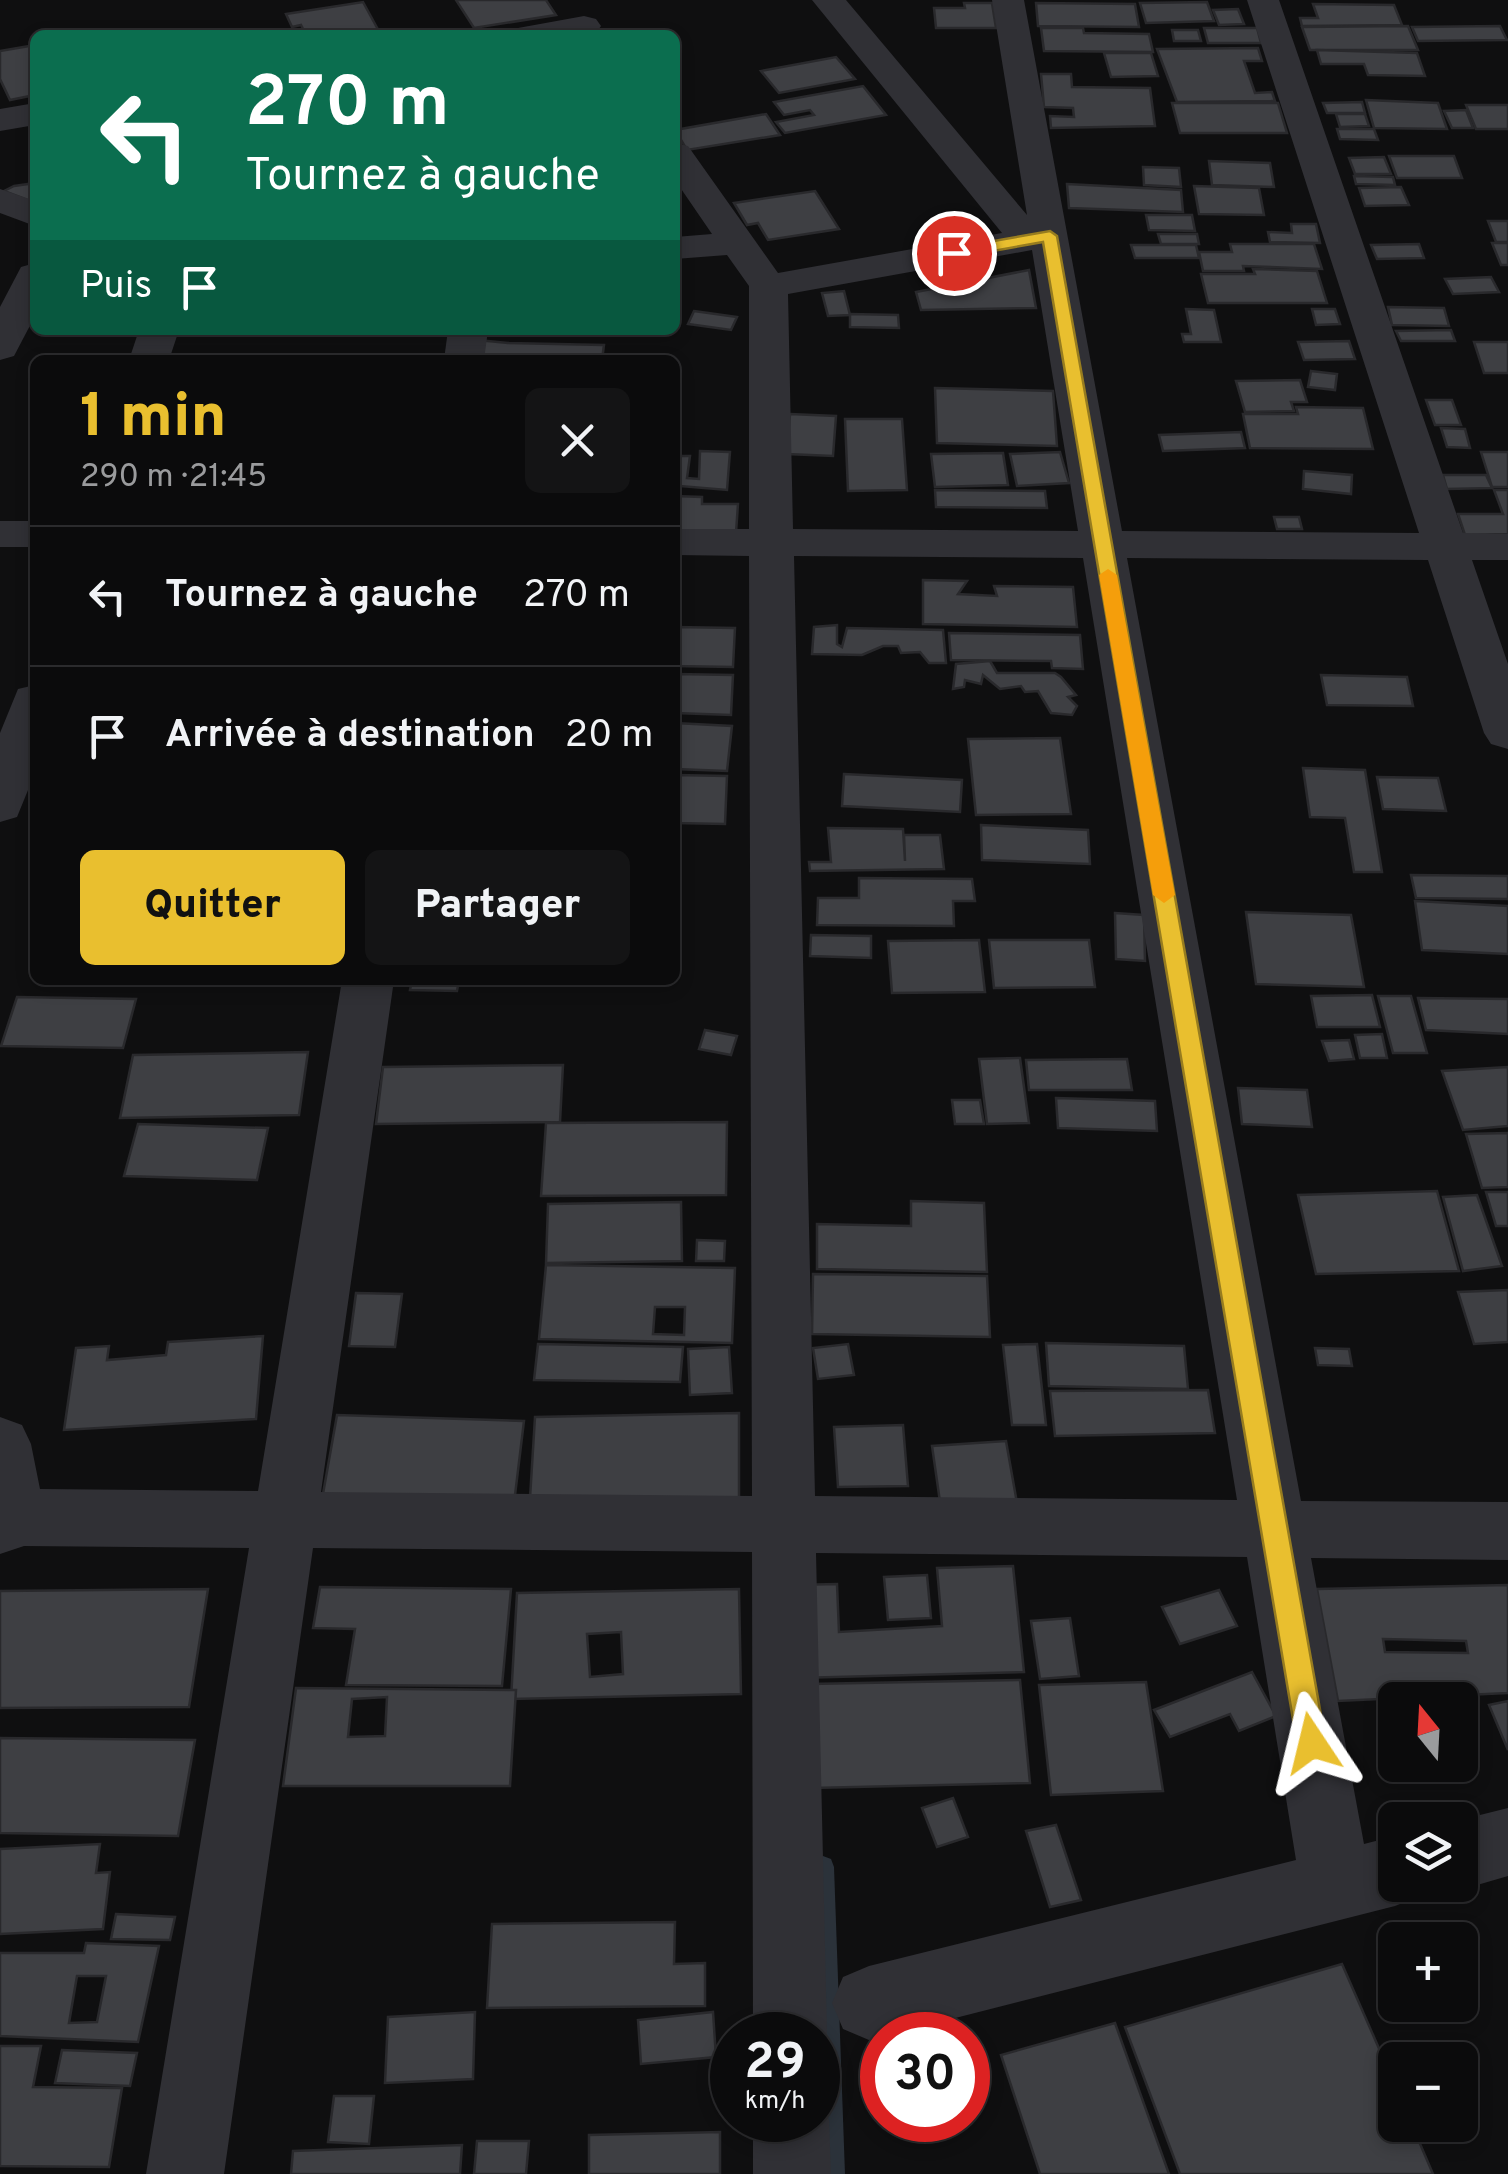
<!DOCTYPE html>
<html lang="fr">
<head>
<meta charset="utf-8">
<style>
	body { margin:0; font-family:Overpass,sans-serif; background:#141415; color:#f1f3f6; height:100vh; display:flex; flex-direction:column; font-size:38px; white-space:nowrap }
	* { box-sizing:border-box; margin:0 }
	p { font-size:32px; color:#9a9b9d }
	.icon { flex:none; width:55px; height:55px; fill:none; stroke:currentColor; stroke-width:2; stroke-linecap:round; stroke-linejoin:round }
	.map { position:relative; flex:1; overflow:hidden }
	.details { position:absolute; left:30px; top:355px; width:650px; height:630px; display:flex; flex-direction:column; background:#0b0b0c; border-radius:15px; box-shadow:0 5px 15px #0003,0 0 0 2px #2b2b2d }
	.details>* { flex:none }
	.banner { position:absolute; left:30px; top:30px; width:650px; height:305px; border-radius:15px; box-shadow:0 5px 15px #0003,0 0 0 2px #2b2b2d; background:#0b6e4f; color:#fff; overflow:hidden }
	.needle { width:65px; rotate:342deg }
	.buttons { position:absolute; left:1378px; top:1682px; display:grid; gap:20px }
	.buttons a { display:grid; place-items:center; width:100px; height:100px; border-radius:15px; background:#0b0b0c; box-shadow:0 5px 15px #0003,0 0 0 2px #2b2b2d; font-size:50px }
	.speed { position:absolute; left:710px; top:2012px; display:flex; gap:20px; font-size:50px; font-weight:700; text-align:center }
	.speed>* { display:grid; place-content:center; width:130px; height:130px; border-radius:50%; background:#0b0b0c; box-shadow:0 5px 15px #0003,0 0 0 2px #2b2b2d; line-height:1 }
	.speed small { font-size:25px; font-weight:400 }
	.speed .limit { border:15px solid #d22; background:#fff; color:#111 }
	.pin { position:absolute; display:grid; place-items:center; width:85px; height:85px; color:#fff; margin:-42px; border:5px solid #fff; border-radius:50%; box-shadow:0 2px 10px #0007 }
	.me { position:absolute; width:110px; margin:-55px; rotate:350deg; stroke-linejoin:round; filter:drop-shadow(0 0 8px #0008) }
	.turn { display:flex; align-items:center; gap:35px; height:210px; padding:0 50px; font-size:45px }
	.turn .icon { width:130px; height:130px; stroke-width:2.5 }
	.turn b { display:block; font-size:70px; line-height:85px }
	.then { display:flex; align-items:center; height:95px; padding:0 50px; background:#0003; gap:20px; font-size:38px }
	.round { display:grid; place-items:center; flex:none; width:105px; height:105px; border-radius:15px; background:#141415 }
	.summary { display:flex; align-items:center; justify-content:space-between; height:170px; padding:0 50px }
	h1 { font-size:60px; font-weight:800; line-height:75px; color:#e9bf2f }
	.cta { display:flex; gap:20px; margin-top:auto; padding:20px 50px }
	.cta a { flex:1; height:115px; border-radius:15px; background:#e9bf2f; color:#111; font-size:40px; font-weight:800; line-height:115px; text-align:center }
	.cta a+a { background:#141415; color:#f1f3f6 }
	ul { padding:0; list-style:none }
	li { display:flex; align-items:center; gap:30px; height:140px; padding:0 50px; border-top:2px solid #2b2b2d }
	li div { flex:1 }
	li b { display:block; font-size:38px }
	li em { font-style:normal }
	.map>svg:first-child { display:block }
</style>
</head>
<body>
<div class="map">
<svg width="1508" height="2174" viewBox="0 0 1508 2174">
	<rect width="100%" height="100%" fill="#0f0f10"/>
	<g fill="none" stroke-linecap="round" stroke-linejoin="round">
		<path fill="#2b323a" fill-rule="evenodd" d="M823,1856l8,3 3,8 11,307h-24l-9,-307 3,-8z"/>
	</g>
	<g fill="#3e3f43" stroke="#29292c" stroke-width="2.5" fill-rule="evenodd">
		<path d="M456,0h90l10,15 -82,13z"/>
		<path d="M363,2l18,33h-75l-5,-10 -9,2 -6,-13z"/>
		<path d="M1207,2l7,19 -68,2 -6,-20z"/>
		<path d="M964,3h28l4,25h-60l-2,-20h31z"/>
		<path d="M1036,3l99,1 4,23 -101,-1z"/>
		<path d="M1313,4l81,1 8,20 -100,1 -2,-8h18z"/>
		<path d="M1238,9l6,15 -25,1 -6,-15z"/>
		<path d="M1408,26l10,24h-108l-8,-23z"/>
		<path d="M1500,26l7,14 -89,1 -6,-14z"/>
		<path d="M1041,28h42l1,5 65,1 4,18 -109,-1z"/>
		<path d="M1204,28h53l4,15h-53z"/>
		<path d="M1172,30h26l3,11h-27z"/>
		<path d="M35,45v50l-25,5 -10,-21v-28z"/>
		<path d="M1258,48l4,13h-18l11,32 17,-1 3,9 -98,1 -20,-53z"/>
		<path d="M1317,50l100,3 8,23 -57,-1 -4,-11h-43z"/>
		<path d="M1104,53h47l7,23 -47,1z"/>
		<path d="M836,57l19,22 -76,14 -18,-22z"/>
		<path d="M1041,74h30l1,13 78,1 5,38 -104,2 -1,-12 24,1 -1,-9 -29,-1z"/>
		<path d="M863,86l23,29 -101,18 -9,-11 38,-7 -4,-5 -26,5 -10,-13z"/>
		<path d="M1366,100l72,3 9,26 -73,-1z"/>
		<path d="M1362,102l3,11h-38l-4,-10z"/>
		<path d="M1172,103h106l9,30h-107z"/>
		<path d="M1466,105h42v24h-32z"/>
		<path d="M1466,110l7,18h-21l-8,-17z"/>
		<path d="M766,114l14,21 -93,15 -12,-20z"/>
		<path d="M1336,114h29l4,12 -29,1z"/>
		<path d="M1337,129h37l4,11 -38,-1z"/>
		<path d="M1389,156h65l8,22h-65z"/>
		<path d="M1384,157l7,17h-36l-6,-16z"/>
		<path d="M1209,161l61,2 4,24 -62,-2z"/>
		<path d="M1143,167l36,1 2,19 -37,-2z"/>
		<path d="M1354,176l39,1 2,8 -39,-1z"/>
		<path d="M35,183v20l-31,-12 10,-5z"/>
		<path d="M1067,184l114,6 2,22 -114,-4z"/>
		<path d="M1194,186l65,2 5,27 -65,-1z"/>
		<path d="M1401,187l8,18 -44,1 -6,-18z"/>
		<path d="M815,191l24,38 -71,11 -10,-17 -11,2 -13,-22z"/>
		<path d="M1146,215h46l3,16 -46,-1z"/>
		<path d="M1488,221h20v21h-12z"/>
		<path d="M1291,224h25l4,19 -50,-1 -2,-10 24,1z"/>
		<path d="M1158,234h39l2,10h-38z"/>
		<path d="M1492,243h16v22h-7z"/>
		<path d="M1230,244h84l8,25 -79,-3 1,5h-41l-4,-19h33z"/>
		<path d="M1419,244l5,14 -47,1 -6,-14z"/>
		<path d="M1131,245h65l3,13h-64z"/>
		<path d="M1253,269l64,2 10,32h-119l-7,-29h54z"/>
		<path d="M1029,270l7,38 -115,2 -5,-18z"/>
		<path d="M1491,277l8,15 -46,2 -8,-15z"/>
		<path d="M844,291l6,24 -22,1 -6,-23z"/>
		<path d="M1388,307l56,1 5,18 -57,-1z"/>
		<path d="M1186,309l28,1 7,32h-37l-2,-8h9z"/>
		<path d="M1312,309h23l5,15 -24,1z"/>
		<path d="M694,311l43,6 -6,13 -43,-6z"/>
		<path d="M850,314l48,1 1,13 -49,-1z"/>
		<path d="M1451,330l4,11h-54l-5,-10z"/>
		<path d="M478,340l30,3 96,2 -2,15h-121z"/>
		<path d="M1349,341l6,18 -51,1 -6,-18z"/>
		<path d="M1474,342h34v31h-24z"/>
		<path d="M1311,371l26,3 -2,16 -27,-3z"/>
		<path d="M1300,380l7,22h-16l3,9 -49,1 -9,-31z"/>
		<path d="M935,388l118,3 4,55 -120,-3z"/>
		<path d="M1426,400h26l9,25h-26z"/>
		<path d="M1296,407l67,1 10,41 -123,-1 -7,-34h55z"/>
		<path d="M790,414l46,2 -3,40 -46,-2z"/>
		<path d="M845,419h57l5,71 -59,1z"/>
		<path d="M1441,428l24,1 5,19 -23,-1z"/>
		<path d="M1241,432l4,16 -82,3 -4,-16z"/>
		<path d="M700,451l30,1 -3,38 -47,-4 -5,5v-35h15l-3,22 12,1z"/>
		<path d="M1060,452l9,31 -52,3 -7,-32z"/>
		<path d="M1481,452h27v35h-16z"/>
		<path d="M1003,453l5,32 -73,2 -4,-33z"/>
		<path d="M1304,471l48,4 -1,19 -48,-5z"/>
		<path d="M1443,475h43l6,13 -45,1z"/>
		<path d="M935,490l110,1 2,17 -111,-1z"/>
		<path d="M1494,490h14v44l-43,1 -7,-21h45z"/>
		<path d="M675,496l27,1v7h36l-2,29 -61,-1z"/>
		<path d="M1274,517h25l3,12h-25z"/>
		<path d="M923,580l44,1 -9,13 39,2 -3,-10 79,1 4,40 -154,-3z"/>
		<path d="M837,625v19l5,3 5,-19 96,2 3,33h-17l-9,-11 -19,1 -3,-7h-15l-21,9 -50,-1 2,-27z"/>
		<path d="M675,627l60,1 -2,39 -58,-1z"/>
		<path d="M949,633l131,2 3,34 -31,-1 -1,-7 -100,-1z"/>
		<path d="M990,661l7,12h58l6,4 15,18 -8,2 9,9 -5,9 -21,-2 -13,-22 -13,1 -4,-6 -21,3 -17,-14 -2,9 -16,-4 -1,7 -11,2 3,-25z"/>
		<path d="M675,674l58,1 -2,40 -56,-2z"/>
		<path d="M1321,675l86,2 6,29 -86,-1z"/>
		<path d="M675,723l57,3 -5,45 -52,-2z"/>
		<path d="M1060,738l11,76 -95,1 -8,-76z"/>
		<path d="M1303,768l62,2 17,102h-28l-9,-54 -35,-1z"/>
		<path d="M844,774l118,6 -2,32 -118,-6z"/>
		<path d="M675,775l52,1 -2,48 -50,-1z"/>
		<path d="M1377,777l61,1 8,33 -63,-2z"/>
		<path d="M981,825l107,5 2,34 -108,-4z"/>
		<path d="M828,828l75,1 2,32 -1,-26h36l4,34 -134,2 -1,-9h22z"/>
		<path d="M1411,875l97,1v23l-92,-1z"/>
		<path d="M859,878l113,1 3,22h-22l1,25 -137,-1 1,-27h41z"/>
		<path d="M1415,901l93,5v48l-86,-4z"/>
		<path d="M1246,912l105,3 13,72 -108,-3z"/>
		<path d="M1115,913l29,2 1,46 -29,-2z"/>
		<path d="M811,935l60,1v22l-61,-2z"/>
		<path d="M979,940l6,52 -93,1 -4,-52z"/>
		<path d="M989,940h100l6,47 -101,1z"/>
		<path d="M412,980h47l-2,11 -47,-1z"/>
		<path d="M1372,995l8,32h-63l-6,-31z"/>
		<path d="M1378,996h33l16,57h-34z"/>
		<path d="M17,997l119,2 -13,49 -122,-2z"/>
		<path d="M1418,998l90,1v35l-82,-4z"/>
		<path d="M705,1030l32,6 -6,19 -32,-6z"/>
		<path d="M1382,1034l5,24h-27l-5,-23z"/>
		<path d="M1349,1040l5,19 -25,2 -7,-20z"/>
		<path d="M308,1052l-9,63 -179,3 13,-63z"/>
		<path d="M1020,1058l9,65 -42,1 -8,-65z"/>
		<path d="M1127,1059l5,31h-103l-3,-30z"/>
		<path d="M563,1065l-3,57 -184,2 7,-57z"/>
		<path d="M1508,1067v59l-45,4 -21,-59z"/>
		<path d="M1238,1088l69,2 5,37 -70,-3z"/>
		<path d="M1056,1098l99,3 2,30 -99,-3z"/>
		<path d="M952,1100h28l4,24h-29z"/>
		<path d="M727,1122l-1,73 -185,1 5,-73z"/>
		<path d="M138,1124l130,4 -11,52 -133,-4z"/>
		<path d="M1508,1133v54l-26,1 -16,-54z"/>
		<path d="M1437,1191l22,80 -143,3 -18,-79z"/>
		<path d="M1486,1192h22v34h-12z"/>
		<path d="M1477,1195l25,71 -39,5 -20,-74z"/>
		<path d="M911,1201l73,2 3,69 -170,-3v-45l94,2z"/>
		<path d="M681,1202l1,59 -136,2 2,-59z"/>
		<path d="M697,1240l28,1 -1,20h-28z"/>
		<path d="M546,1265l189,3 -3,75 -193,-4zM655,1307h30l-1,28 -31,-1z"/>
		<path d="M813,1274l174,2 3,61 -178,-3z"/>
		<path d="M1508,1290v52l-34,2 -16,-52z"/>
		<path d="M356,1293l46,1 -7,53 -46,-1z"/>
		<path d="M263,1336l-7,83 -192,11 12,-82 33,-2 -2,14 59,-5 2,-13z"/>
		<path d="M1046,1343l138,3 4,43 -139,-3z"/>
		<path d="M538,1344l145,3 -3,35 -146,-2z"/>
		<path d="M848,1344l6,31 -36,4 -5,-31z"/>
		<path d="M1037,1344l9,81h-34l-9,-80z"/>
		<path d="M729,1347l3,46 -42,2 -2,-46z"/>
		<path d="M1315,1348l34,1 3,17 -34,-1z"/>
		<path d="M1208,1390l7,43 -160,3 -5,-45z"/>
		<path d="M739,1413v98l-210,3 6,-97z"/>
		<path d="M337,1415l187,6 -11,91 -192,-7z"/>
		<path d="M903,1425l5,61 -70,1 -4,-60z"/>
		<path d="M1006,1441l11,62 -76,6 -9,-63z"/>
		<path d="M1013,1566l11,106 -227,6 -5,-93 45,-1 2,48 103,-6 -5,-58z"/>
		<path d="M927,1575l4,43 -43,2 -4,-43z"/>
		<path d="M1508,1585v108l-170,8 -21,-112zM1383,1639l83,2 2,12 -83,-1z"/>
		<path d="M320,1587l191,2 -9,97 -156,-1 9,-56 -42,-1z"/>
		<path d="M208,1589l-19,118 -189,1v-117z"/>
		<path d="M739,1589l2,105 -230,5 6,-106zM621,1632l2,42 -33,3 -3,-43z"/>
		<path d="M1219,1590l18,36 -57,18 -18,-37z"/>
		<path d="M1070,1618l9,58 -39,3 -9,-58z"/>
		<path d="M1252,1672l24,44 -37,15 -9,-17 -60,23 -16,-27z"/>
		<path d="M1020,1680l10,103 -218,5 -3,-104z"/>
		<path d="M1146,1682l17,109 -112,4 -12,-110z"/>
		<path d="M296,1688l220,2 -6,96h-227zM387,1697l-2,39 -37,1 4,-38z"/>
		<path d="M1508,1701v49l-19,-45z"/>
		<path d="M0,1738l195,2 -17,96 -178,-3z"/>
		<path d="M953,1798l15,39 -31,10 -15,-39z"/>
		<path d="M1056,1825l25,75 -31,7 -24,-76z"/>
		<path d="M100,1844l-4,29 14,-1 -7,57 -103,5v-85z"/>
		<path d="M116,1914l59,3 -5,23 -59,-1z"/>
		<path d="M675,1922l-1,42 31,-1v43l-218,2 5,-84z"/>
		<path d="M86,1943l73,3 -21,96 -138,-6v-83h84zM77,1976h29l-9,46 -28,1z"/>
		<path d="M1342,1964l53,121v40h17l21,49h-253l-55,-147z"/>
		<path d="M475,2012l-2,67 -88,4 3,-66z"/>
		<path d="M713,2012l3,45 -75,7 -3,-44z"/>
		<path d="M1115,2023l54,151h-129l-39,-119z"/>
		<path d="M0,2046h41l-8,41 89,1 -13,79 -109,-1z"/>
		<path d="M62,2050l75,3 -7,33 -75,-3z"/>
		<path d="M334,2096h40l-5,48 -41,-2z"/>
		<path d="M720,2132v42h-131v-39z"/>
		<path d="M477,2141h52l-3,33h-52z"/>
		<path d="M462,2145l-2,29h-169l2,-23z"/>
	</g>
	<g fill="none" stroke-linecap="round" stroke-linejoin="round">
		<g fill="#303035" fill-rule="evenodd">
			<path d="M812,0h34l181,215 -35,-215h32l98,531 297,2 -172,-533h32l184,533 45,1v26h-36l36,104v85l-17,-5 -7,-11 -56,-173 -301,-2 174,943 207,1v58l-197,-2 53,286 31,-8v49h30l-5,11 -25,10 -526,134 -26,-11 -11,-26 11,-26 26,-11 427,-106 -49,-303 -431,-4 11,482 -9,23v-23h-65l-1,-483 -439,-4 -89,626h-78l103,-626 -225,-2 -24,8v-137l22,8 9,19 9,45 218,2 84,-511h52l-73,512 431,4 -3,-940 -74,-1v-26h74v-243l-22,-31 -52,4v-22l37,-3 -37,-54v-37l13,3 90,127 224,-40zM1032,250l46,281 -285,-2 -5,-235zM794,556l289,2 154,942 -422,-4z"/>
			<path d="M584,16l12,3 5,7 -5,7 -83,2 5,-7z"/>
			<path d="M35,103v22l-35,6v-22z"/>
			<path d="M0,189l35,12v25l-35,-13z"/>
			<path d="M35,263v53l-21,40 -14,4v-53l21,-40z"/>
			<path d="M139,330h40l-10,30h-40z"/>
			<path d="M448,330h40l-4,30h-40z"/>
			<rect x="0" y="521" width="35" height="26"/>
			<path d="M35,685v88l-18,44 -17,5v-89l18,-44z"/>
			<path d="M1508,1808v68l-48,14 -12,-5h12v-65z"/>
			<path d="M818,2093l11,27 2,54h-78v-54h65z"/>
		</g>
	</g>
	<path fill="#e9bf2f" stroke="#977c1f" stroke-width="2.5" d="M1050,231l7,5 269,1507 -5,10 -9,3 -10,-3 -5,-10 -254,-1501 -89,16 -8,-5 8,-5z"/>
	<path fill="#f59e0b" d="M1108,569l9,6 58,320 -11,8 -11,-8 -54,-320z"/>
</svg>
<div class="buttons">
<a><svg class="needle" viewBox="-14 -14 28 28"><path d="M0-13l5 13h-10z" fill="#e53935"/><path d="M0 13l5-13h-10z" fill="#9a9b9d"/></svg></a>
<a><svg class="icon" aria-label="layers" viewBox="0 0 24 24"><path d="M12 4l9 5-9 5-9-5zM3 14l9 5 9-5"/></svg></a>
<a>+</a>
<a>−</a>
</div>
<div class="speed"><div>29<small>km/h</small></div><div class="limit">30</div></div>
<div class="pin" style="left:954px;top:253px;background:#d93025"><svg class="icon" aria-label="arrive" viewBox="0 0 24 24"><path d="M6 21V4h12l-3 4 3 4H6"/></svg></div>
<svg class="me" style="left:1312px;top:1743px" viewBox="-20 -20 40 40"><path d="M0-17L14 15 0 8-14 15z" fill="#e9bf2f" stroke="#fff" stroke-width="4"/></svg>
<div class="banner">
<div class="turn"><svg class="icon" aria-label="left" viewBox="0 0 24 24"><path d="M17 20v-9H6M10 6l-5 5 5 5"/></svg><div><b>270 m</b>Tournez à gauche</div></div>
<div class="then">Puis<svg class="icon" aria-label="arrive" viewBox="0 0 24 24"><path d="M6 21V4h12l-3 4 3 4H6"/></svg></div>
</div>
<section class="details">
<div class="summary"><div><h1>1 min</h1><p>290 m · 21:45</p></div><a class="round"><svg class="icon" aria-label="close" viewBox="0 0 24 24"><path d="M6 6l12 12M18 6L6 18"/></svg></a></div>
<ul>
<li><svg class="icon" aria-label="left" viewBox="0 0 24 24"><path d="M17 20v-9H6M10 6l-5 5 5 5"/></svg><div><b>Tournez à gauche</b></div><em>270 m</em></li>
<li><svg class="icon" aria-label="arrive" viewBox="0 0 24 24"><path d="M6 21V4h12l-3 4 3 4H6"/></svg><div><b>Arrivée à destination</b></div><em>20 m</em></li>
</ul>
<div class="cta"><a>Quitter</a><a>Partager</a></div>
</section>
</div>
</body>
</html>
